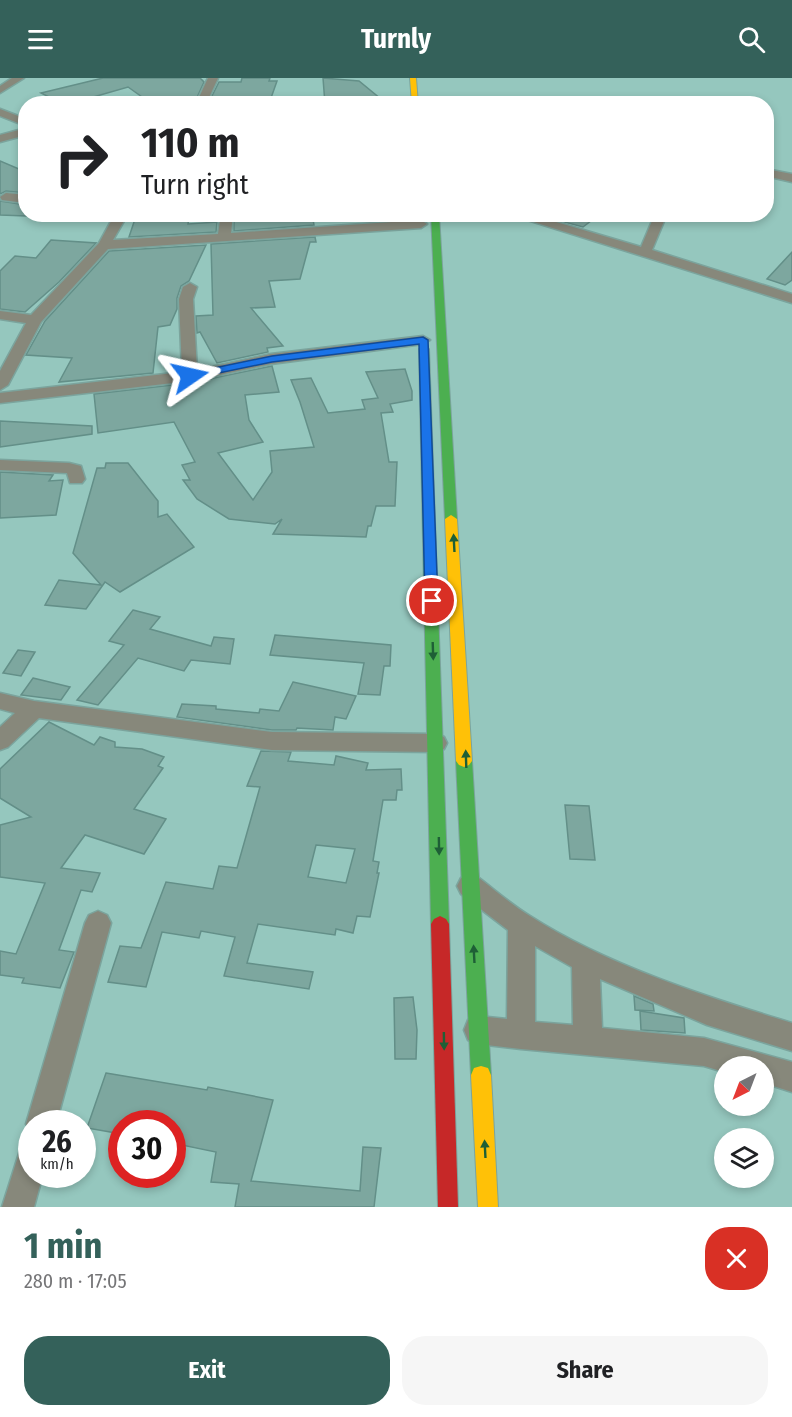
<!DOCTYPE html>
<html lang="en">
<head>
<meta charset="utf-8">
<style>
	body { margin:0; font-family:"Fira Sans Condensed",sans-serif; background:#f6f6f6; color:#202124; height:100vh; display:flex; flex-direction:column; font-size:22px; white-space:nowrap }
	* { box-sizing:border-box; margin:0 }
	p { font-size:20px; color:#757577 }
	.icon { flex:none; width:33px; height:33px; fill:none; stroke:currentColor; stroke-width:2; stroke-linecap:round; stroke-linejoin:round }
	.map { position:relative; height:1129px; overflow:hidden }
	.panel { display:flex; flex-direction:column; background:#fff; flex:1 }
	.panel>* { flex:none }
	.guide { position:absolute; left:18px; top:18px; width:756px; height:126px; border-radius:24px; box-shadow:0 3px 9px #0003; background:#fff; color:#202124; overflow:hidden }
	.needle { width:39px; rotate:222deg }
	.fabs { position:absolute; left:714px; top:978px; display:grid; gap:12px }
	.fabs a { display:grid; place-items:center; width:60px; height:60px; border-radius:50%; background:#fff; box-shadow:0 3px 9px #0003; font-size:30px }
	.speed { position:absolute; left:18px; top:1032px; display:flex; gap:12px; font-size:30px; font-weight:700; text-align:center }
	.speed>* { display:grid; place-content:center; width:78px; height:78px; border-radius:50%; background:#fff; box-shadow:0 3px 9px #0003; line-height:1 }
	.speed small { font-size:15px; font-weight:400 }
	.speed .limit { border:9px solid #d22; background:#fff; color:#111 }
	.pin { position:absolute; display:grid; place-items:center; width:51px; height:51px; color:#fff; margin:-26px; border:3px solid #fff; border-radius:50%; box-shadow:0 2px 6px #0007 }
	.me { position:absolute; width:66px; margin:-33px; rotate:79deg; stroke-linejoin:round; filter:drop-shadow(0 0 4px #0008) }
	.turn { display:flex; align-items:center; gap:21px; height:126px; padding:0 24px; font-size:27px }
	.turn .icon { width:78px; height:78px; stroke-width:2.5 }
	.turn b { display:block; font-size:42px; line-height:51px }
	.round { display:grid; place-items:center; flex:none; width:63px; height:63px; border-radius:24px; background:#f6f6f6 }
	.overview { display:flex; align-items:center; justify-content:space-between; height:102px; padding:0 24px }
	h1 { font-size:36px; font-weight:700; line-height:45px; color:#34615a }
	.primary-button { display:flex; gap:12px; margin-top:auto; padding:12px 24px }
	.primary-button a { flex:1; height:69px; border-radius:24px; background:#34615a; color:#fff; font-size:24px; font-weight:700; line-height:69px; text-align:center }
	.primary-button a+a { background:#f6f6f6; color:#202124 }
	header { display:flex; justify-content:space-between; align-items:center; height:78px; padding:0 24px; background:#34615a; color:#fff; font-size:27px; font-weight:700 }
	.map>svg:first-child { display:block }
</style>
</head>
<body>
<header><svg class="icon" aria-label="menu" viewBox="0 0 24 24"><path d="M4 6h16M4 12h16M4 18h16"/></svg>Turnly<svg class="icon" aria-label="search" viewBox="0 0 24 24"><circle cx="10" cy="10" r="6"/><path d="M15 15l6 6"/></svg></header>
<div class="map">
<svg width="792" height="1129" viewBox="0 0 792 1129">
	<rect width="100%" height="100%" fill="#95c7be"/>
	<g fill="#7da79f" stroke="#638f88" stroke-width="1.5" fill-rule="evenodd">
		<path d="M103,0h97l4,4 -10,22h-42l-24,-17 -59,17h-6l-22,-11z"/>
		<path d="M242,0h28l-1,3h8l-6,17h-60l8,-16h22z"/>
		<path d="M323,0l36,3 28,23h-62z"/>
		<path d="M0,83l26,11v21l-20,-2 -6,3z"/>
		<path d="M0,123l26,4v11l-26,-1z"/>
		<path d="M239,136h73l2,11 -80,6v-10h4z"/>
		<path d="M566,136h34l-17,13 -26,-7z"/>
		<path d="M189,139l-1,7 29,-2 -1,10 -87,5 6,-18z"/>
		<path d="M315,159l1,5h-6l-10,37 -31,2 6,26 -24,1 32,38 -16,2 1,4 -51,11 -17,-31 -3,1 -1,-17 17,-1 -2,-71z"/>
		<path d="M51,162l45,3 -37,39 -34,30 -25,-3v-38l15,-15 21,2z"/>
		<path d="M206,167l-17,36 -8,5 -4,12v11l-7,16 -12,2 -5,46 -94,9 13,-24 -46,-3 19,-34 64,-70z"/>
		<path d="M792,174v28l-7,5 -18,-6z"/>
		<path d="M272,288l7,26 -34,3 4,25 14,22 -45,11 35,47 19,-28 -2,-21 44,-4 -14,-45 -9,-22 20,-2 17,35 37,-4 -3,-9 16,-2 -12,-26 39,-3 7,22v9l-22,4 3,8 -12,1 8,49h8l-2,44h-19l-5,20h-3l-2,11 -93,-3 9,-15 -7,5 -46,-5 -32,-20 -14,-19h7l-8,-15 13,-3 -21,-40 -76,11 -4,-39 96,-11z"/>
		<path d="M0,343l92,5v8l-92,13z"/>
		<path d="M106,385h22l30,38v16l9,-3 27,33 -74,45 -15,-10 -19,27 -41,-4 14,-25 42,5 -28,-32 24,-85h8z"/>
		<path d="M0,394l53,3 -4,6 14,-1 -7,35 -56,3z"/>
		<path d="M133,532l27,7 -10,12 61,17 3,-9 20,2 -4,25 -39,-4 -7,11 -46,-13 -40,47 -21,-5 47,-55 -15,-4z"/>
		<path d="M275,557l116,10 -1,21h-6l-4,29 -22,-1 6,-31 -94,-8z"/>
		<path d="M18,572l17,2 -14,24 -18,-3z"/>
		<path d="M33,600l37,9 -9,13 -40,-5z"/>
		<path d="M293,604l63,14 -10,23 -11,-2 -2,13 -36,-2 -1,2h-24l-95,-13 5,-13 34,2v3l43,4 1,-4 19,2z"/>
		<path d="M49,644l45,23 6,-8 15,5v5l27,2 22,8 -6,9 5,2 -29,41 32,10 -22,35 -59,-19 -24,33 39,5 -8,19 -11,-2 -22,60 15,2 -14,36 -38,-5 2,-5 -24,-3v-24l16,3 29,-71 -45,-6v-52l31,-8 -31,-19v-29z"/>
		<path d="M261,673l30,1 -3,9 46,4 2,-9 32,7 -2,7 35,-1 1,21h-5l-1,10h-13l-10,61 6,1 -2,11h2l-9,44 -13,-1 -4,17 -17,-4 -1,6 -77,-11 -11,39 66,9 -4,17 -85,-13 11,-39 -34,-6 -2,7 -37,-6 -16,55 -38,-5 12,-36 21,2 25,-66 47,7 6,-23 18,2 23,-81 -13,-1zM316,767l39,4 -9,34 -38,-6z"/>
		<path d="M565,727l24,1 6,54 -25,-1z"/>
		<path d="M634,918l19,8 1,7 -19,-1z"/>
		<path d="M413,919l4,33 -1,29h-21l-1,-61z"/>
		<path d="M640,933l44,7 1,15 -44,-3z"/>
		<path d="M106,995l101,17 1,-3 65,13 -22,81 109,10 3,-44 18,1 -7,59h-139l4,-23 -28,-2 5,-30 -44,-9v-19h-50v10l-35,-6z"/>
	</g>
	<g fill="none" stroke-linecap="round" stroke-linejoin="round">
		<defs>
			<g id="street">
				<path d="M12,0h12l-24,15v-7z"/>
				<path d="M208,0h10l-12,26h-10z"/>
				<path d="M0,31l26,10v7l-26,-10z"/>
				<path d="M26,50v7l-26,7v-7z"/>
				<path d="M766,91l26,5v8l-26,-6z"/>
				<path d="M6,115l20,2v8l-24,-3 -2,-3z"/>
				<path d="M115,136h13l-15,26 105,-6 3,-20h12l-2,19 190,-13 6,4 -6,4 -313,21 -67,73 -33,63 -8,5v-19l26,-48 -26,-4v-8l31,4 68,-72z"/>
				<path d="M508,136h21l112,33 14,-33h12l-15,36 140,44v9z"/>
				<path d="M190,205l7,4 -4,12 4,71 74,-16 152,-18 7,4 -7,4 -152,20 -81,17 -190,22v-10l182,-21 -3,-73 4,-12z"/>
				<path d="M0,382l69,3 12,3 4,13 -3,4h-12l-3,-10 -67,-3z"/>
				<path d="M0,615l34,8 238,31 164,2 8,3 3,6 -3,6 -8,3 -164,-2 -233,-32 -31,29 -8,3v-23l15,-14 -15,-4z"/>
				<path d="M470,797l9,3c17,13 33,27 51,38 76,49 177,81 262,107v28l-85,-26 -107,-46 2,49 102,10 88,24v30l-28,-9v-17h-40v6l-20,-6 -183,-17 -43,-5 -10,-4 -4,-10 4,-10 10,-4 29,3 1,-89 -47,-36 -4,-8 4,-8zM535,868l37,21 1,58 -38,-3z"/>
				<path d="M98,833l9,4 4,8 -55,201h-24v11l-6,-11 59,-201 4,-8z"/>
				<path d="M32,1065v31h11l-9,33h-32l19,-60z"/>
			</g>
			<g id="fast">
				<path d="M431,136h8l18,305 -6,4 -6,-4z"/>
				<path d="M424,268l5,3 20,575 -3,5 -6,3 -6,-3 -3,-5 -12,-575z"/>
				<path d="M464,677l5,2 3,4 19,314 -3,7 -7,2 -7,-2 -3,-7 -15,-314 3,-4z"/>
			</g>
			<g id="slow">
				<path d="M410,0h6l2,26h-6z"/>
				<path d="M451,437l6,4 15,242 -3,4 -5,2 -5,-2 -3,-4 -11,-242z"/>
				<path d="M481,988l7,2 3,7 7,132h-20l-7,-132 3,-7z"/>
			</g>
			<path id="jam" d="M440,838l6,3 3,5 9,283h-20l-7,-283 3,-5z"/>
		</defs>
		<use href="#street" stroke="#7ba49d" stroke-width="3"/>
		<use href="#fast" stroke="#7ba49d" stroke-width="2"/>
		<use href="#slow" stroke="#7ba49d" stroke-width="2"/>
		<use href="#jam" stroke="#7ba49d" stroke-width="2"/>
		<use href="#street" fill="#87887b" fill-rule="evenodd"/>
		<use href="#fast" fill="#4caf50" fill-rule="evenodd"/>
		<use href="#slow" fill="#ffc107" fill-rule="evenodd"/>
		<use href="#jam" fill="#c62828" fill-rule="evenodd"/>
	</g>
	<defs><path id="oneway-solid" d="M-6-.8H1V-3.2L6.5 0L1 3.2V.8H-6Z" transform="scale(1.5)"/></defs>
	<g fill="#1e5f36">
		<use href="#oneway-solid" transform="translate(454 465) rotate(-93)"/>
		<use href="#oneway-solid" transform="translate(433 573) rotate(88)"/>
		<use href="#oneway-solid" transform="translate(466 681) rotate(-92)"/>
		<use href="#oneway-solid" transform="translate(439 768) rotate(89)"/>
		<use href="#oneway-solid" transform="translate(474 876) rotate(-93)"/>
		<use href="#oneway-solid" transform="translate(444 963) rotate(89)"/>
		<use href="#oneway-solid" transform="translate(485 1071) rotate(-93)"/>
	</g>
	<path fill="#1a73e8" stroke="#114b97" stroke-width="1.5" d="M423,259l5,3 10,261 -6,4 -7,-4 -6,-257 -147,18 -82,17 -5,-3 5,-3 82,-17z"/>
</svg>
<div class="fabs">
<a><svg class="needle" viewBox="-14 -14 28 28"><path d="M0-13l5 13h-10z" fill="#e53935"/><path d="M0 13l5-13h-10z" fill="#757577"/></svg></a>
<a><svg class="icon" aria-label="layers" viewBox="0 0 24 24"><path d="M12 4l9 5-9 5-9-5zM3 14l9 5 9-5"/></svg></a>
</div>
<div class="speed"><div>26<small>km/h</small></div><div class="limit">30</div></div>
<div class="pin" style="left:432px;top:523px;background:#d93025"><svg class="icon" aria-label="arrive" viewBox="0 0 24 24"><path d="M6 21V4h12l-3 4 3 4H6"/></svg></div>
<svg class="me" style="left:190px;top:298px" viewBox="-20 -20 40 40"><path d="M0-17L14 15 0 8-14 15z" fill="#1a73e8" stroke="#fff" stroke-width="4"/></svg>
<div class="guide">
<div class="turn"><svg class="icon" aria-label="right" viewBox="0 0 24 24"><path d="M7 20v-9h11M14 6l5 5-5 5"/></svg><div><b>110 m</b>Turn right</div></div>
</div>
</div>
<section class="panel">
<div class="overview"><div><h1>1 min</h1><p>280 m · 17:05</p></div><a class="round" style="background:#d93025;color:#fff"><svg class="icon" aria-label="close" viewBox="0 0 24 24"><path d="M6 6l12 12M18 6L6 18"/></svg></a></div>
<div class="primary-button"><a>Exit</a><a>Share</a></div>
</section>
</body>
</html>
